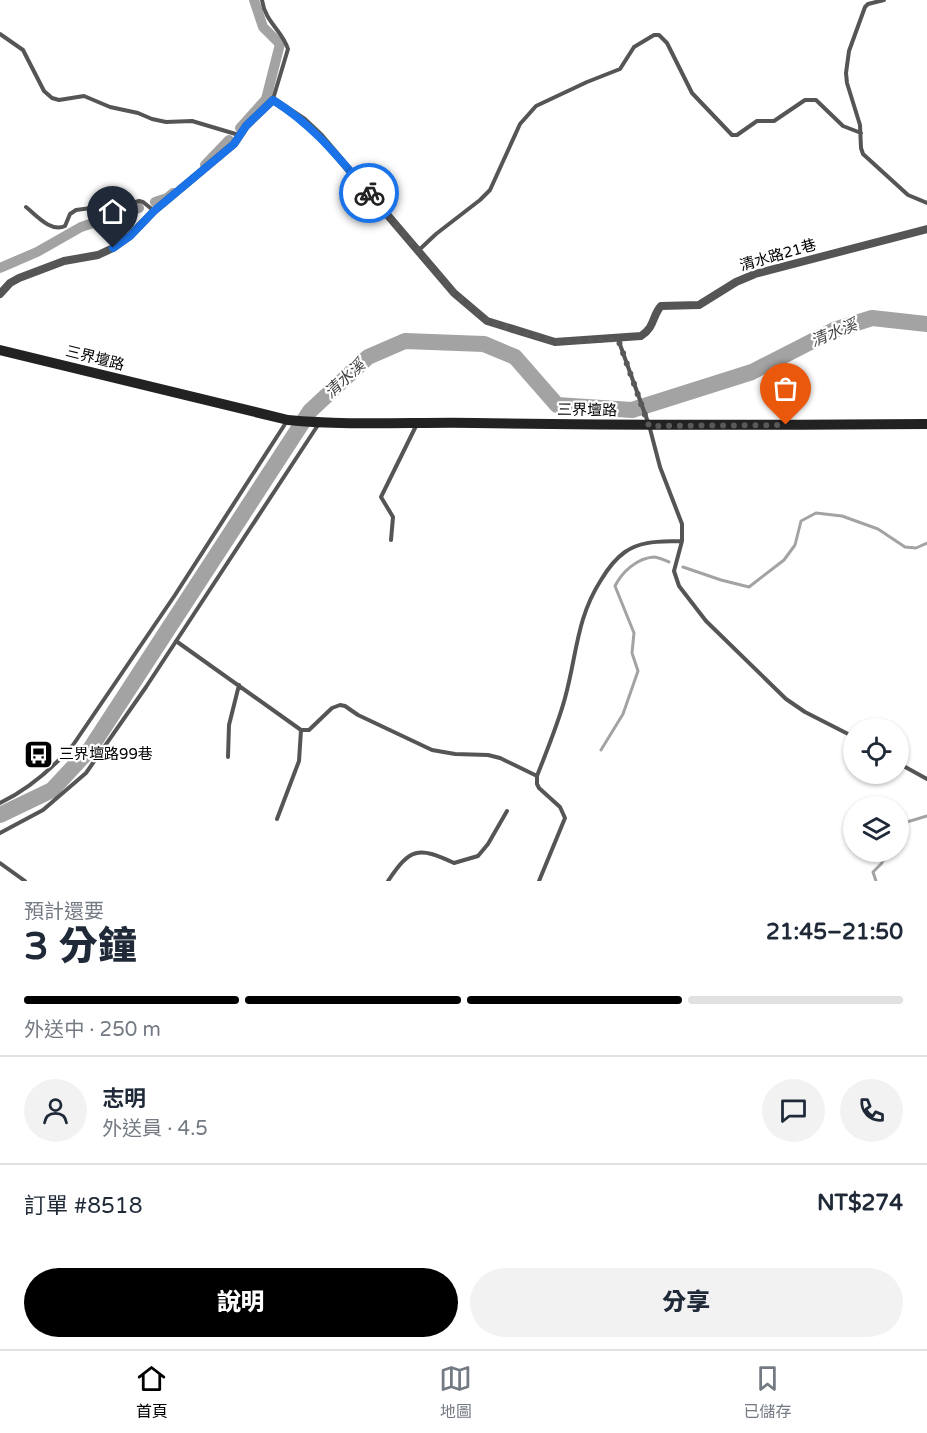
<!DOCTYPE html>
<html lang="zh-TW">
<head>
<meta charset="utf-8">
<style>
  :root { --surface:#fff; --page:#f2f2f3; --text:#1f2937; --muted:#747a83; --line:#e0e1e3; --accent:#000 }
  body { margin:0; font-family:"Varela Round","Noto Sans TC",sans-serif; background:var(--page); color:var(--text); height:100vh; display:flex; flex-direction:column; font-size:22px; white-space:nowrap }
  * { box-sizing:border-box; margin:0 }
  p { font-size:20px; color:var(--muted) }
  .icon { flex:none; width:33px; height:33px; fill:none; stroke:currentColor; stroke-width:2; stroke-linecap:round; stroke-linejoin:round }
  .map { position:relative; height:881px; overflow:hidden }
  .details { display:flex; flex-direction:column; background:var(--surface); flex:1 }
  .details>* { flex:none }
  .controls { position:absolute; left:843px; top:718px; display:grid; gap:12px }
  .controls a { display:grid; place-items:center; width:66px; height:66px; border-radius:50%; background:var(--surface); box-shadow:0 2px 4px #0004; font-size:30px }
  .pin { position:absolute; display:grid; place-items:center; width:51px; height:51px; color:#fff; margin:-62px -26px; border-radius:50% 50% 50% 0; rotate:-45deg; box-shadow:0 0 6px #0007 }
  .pin .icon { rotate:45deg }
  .courier { position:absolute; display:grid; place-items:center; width:60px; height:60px; margin:-30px; border:4px solid #1a73e8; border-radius:50%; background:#fff; color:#222; box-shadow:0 2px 8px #0007 }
  .summary em { font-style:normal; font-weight:800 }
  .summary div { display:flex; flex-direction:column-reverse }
  .summary { display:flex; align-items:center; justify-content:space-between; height:102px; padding:0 24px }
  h1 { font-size:39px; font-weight:800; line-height:45px }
  .bar { display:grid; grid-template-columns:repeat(4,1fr); gap:9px 6px; align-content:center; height:72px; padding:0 24px }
  .bar i { height:8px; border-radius:4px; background:var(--line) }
  .bar .current { background:var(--accent) }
  .bar p { grid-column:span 4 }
  .line { display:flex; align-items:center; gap:15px; padding:0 24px; border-top:2px solid var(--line) }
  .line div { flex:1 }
  .round { display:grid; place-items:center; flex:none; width:63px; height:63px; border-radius:32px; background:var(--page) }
  .cta { display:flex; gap:12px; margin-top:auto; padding:12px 24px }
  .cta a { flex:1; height:69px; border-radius:36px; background:var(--accent); color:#fff; font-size:24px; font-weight:800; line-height:69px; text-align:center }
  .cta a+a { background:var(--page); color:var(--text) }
  .tab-bar { display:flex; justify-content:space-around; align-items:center; height:84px; border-top:2px solid var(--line); background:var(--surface); font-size:16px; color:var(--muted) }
  .tab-bar a { display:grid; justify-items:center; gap:3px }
  .tab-bar .current { color:var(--accent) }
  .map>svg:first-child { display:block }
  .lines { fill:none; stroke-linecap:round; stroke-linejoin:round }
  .stream { stroke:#a3a3a3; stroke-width:3 }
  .canal { stroke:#a3a3a3; stroke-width:10 }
  .river { stroke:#a3a3a3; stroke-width:16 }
  .lane { stroke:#555; stroke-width:4 }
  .street { stroke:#555; stroke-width:8 }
  .secondary { stroke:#222; stroke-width:10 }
  .done { stroke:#595959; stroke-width:6; stroke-dasharray:0 10.8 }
  .route { stroke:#1a73e8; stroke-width:8 }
  .labels { text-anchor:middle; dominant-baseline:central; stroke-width:4.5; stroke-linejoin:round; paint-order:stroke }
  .street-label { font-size:15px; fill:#000; stroke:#fff }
  .poi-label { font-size:15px; fill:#000; stroke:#fff; text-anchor:start }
  .water-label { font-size:16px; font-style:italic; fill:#444; stroke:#fff }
</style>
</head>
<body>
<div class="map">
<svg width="927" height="881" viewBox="0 0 927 881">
  <rect width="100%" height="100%" fill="#fff"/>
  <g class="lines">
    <path class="stream" d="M683 567 721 580 749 587 784 560 795 545 801 521 816 513 842 516 878 529 905 547 916 548 927 543
      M601 750 623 714 638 671 632 653 634 633 615 586C622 572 637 558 654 557 658 557 664 560 669 562
      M898 836 907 822 927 816
      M876 881 873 872 881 864 889 852"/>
    <path class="canal" d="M240 128 266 99 280 44 263 27 254 0
      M205 165 229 140
      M155 202 167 198 173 193
      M0 268 37 252 81 227 139 208"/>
    <path class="river" d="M0 815 52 790 90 749 310 411 368 357 405 341 484 344 515 357 557 405 632 410 752 372 834 330 872 318 927 324"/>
    <path class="lane" d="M262 0C265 22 282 30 288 49L273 99
      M884 0 868 4 865 7 849 51 846 73 847 83 860 125 861 148 863 154 908 195 927 203
      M0 34 23 50 44 91 52 98 59 100 84 96 110 107 138 113 152 119 166 122 192 121 239 135
      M26 207C36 215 51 233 65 226L70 214 76 210 99 207 111 209 139 201 143 202 153 210
      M419 250 436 234 480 200 490 190 520 124 536 106 587 82 620 69 634 47 654 35H659L667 43 692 93 732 135H737L757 121H774L805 100H816L843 126 861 133
      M618 339 649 425 660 467 682 524V541L674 571 679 586 706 621 786 699 805 712 854 737
      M391 540 393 517 381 497 416 426
      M176 641 301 730H309L332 708 340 705 345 706 358 715 432 750 455 754 488 755 500 758 537 776
      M228 757 229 725 239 685
      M898 763 927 779
      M0 803C29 789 52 769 73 745L175 595 287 421
      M277 819 299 761 301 730
      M0 833 43 810 86 773 146 687 318 425
      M0 863 25 881
      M388 881C410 848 418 846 454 863L478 856 488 844 507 811
      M539 881 565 818 560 807 539 788 537 784V776C547 750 558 724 565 698 577 655 576 619 601 580 607 570 615 559 625 552 642 540 661 542 682 541"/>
    <path class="street" d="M0 294 10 283 19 278 64 261 98 255 113 248 130 236 154 211 234 144 246 126 273 100 303 120 321 137 454 293 487 321 555 342 641 336C655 327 652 316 661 306L699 305 736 282 755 274 927 229"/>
    <path class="secondary" d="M0 350 288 420C349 426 412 422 474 423 625 426 776 425 927 424"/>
  </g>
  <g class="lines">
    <path class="done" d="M369 193 454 293 487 321 555 342 618 339 649 426 786 425"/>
    <path class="route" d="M113 248 130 236 154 211 234 144 246 126 273 100C313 125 338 157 369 193"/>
  </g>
  <defs>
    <symbol id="bus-square" viewBox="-11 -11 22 22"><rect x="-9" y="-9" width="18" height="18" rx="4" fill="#000" stroke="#fff"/><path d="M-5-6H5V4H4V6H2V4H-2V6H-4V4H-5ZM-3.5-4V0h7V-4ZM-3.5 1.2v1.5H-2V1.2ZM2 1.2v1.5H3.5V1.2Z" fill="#fff"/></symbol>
  </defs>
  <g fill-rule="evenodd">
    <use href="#bus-square" x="22" y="738" width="33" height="33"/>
  </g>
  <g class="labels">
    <g class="street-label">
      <text transform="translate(778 255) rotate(-16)">清水路21巷</text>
      <text transform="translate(95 358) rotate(14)">三界壇路</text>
      <text transform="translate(587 410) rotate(1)">三界壇路</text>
    </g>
    <g class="poi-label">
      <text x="59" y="754">三界壇路99巷</text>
    </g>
    <g class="water-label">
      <text transform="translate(834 333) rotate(-22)">清水溪</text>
      <text transform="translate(345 379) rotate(-43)">清水溪</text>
    </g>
  </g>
</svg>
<div class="controls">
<a><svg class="icon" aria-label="locate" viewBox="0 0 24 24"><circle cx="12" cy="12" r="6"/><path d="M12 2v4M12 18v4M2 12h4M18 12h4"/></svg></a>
<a><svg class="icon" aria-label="layers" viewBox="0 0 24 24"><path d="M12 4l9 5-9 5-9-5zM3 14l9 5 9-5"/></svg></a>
</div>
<div class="pin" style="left:786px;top:425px;background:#ea580c"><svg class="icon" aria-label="bag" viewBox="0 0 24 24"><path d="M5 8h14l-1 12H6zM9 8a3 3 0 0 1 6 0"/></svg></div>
<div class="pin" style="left:113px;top:248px;background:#1f2937"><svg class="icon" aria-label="home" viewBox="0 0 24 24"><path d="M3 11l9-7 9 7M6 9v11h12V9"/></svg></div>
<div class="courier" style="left:369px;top:193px"><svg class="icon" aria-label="bike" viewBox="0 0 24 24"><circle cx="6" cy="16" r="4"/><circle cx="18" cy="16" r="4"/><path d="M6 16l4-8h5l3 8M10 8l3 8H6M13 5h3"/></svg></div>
</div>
<section class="details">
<div class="summary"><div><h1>3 分鐘</h1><p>預計還要</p></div><em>21:45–21:50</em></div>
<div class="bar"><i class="current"></i><i class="current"></i><i class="current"></i><i></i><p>外送中 · 250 m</p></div>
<div class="line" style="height:108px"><a class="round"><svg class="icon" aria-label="person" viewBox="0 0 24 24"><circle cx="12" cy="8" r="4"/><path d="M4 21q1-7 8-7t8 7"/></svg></a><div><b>志明</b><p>外送員 · 4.5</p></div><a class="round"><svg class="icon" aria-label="chat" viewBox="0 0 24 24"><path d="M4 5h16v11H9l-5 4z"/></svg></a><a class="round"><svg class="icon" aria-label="phone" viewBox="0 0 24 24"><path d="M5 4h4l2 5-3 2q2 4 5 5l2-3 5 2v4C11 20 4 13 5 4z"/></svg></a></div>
<div class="line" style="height:78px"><div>訂單 #8518</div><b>NT$274</b></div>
<div class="cta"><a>說明</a><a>分享</a></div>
</section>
<nav class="tab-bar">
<a class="current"><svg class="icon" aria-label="home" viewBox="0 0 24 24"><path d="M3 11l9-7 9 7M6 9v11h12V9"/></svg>首頁</a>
<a><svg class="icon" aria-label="map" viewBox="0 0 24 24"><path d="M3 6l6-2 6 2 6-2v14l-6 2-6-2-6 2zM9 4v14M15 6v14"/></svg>地圖</a>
<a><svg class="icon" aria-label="saved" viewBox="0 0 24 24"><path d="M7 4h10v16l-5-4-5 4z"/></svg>已儲存</a>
</nav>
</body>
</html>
